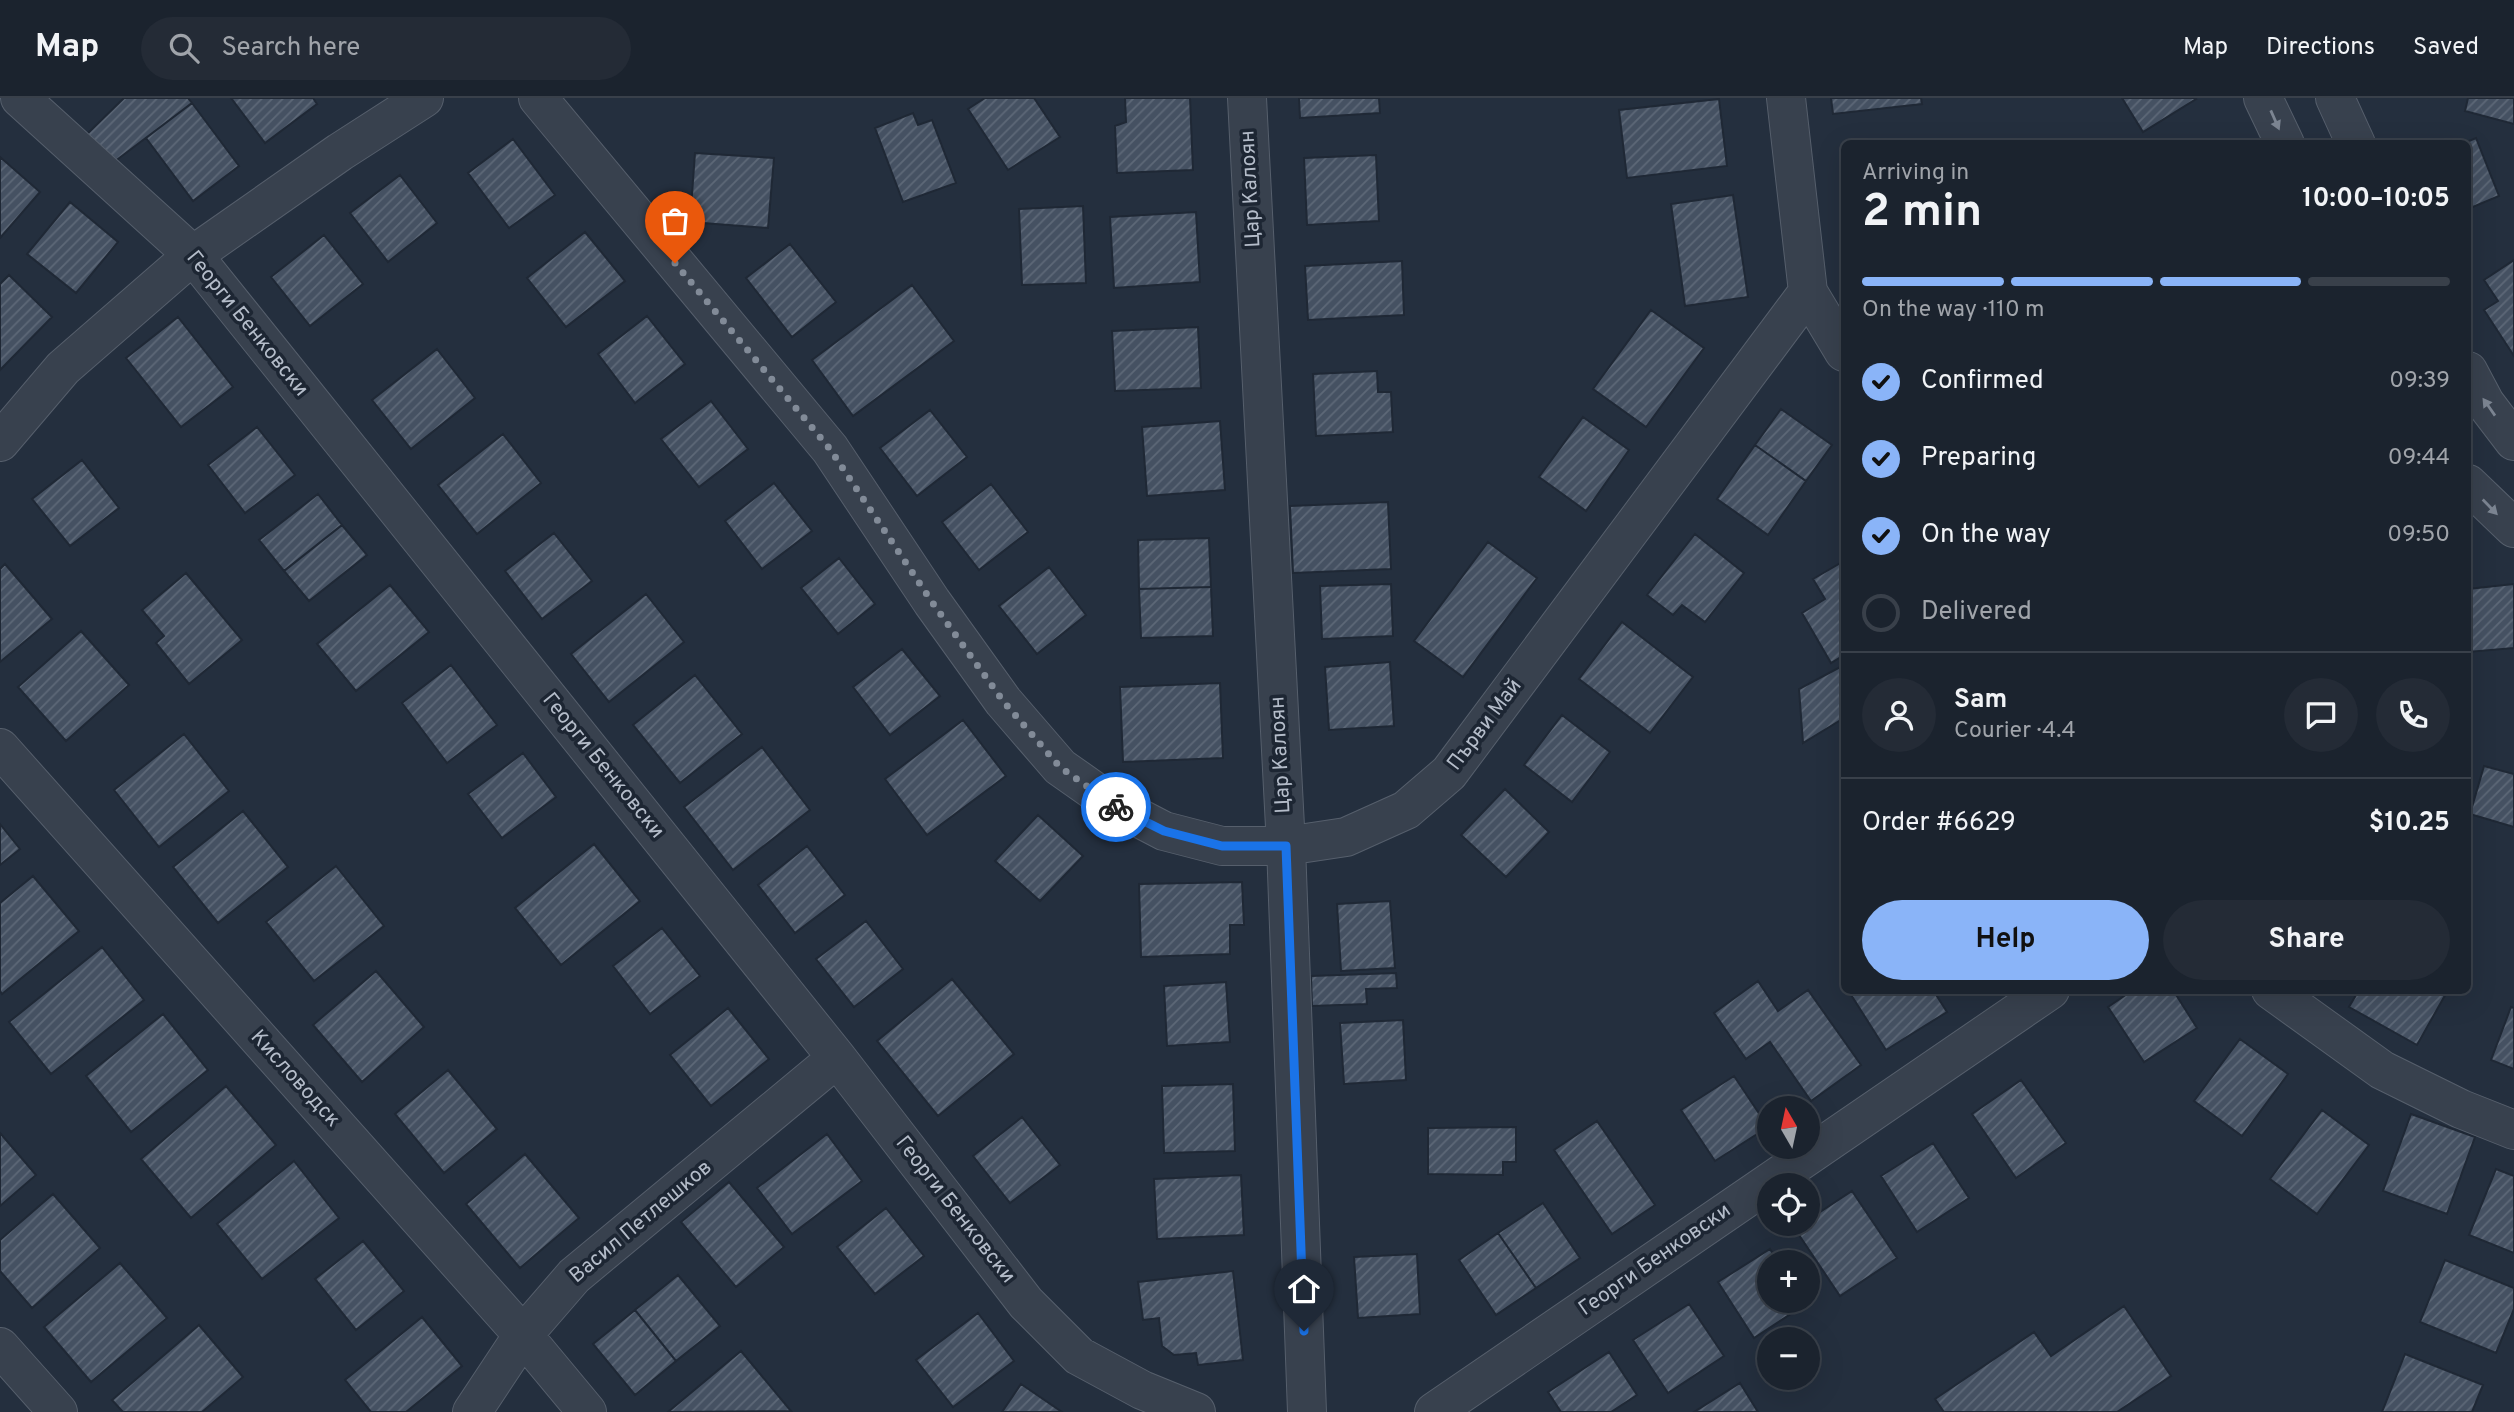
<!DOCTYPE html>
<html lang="en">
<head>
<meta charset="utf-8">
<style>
  :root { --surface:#1b232e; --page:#242b36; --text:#f1f3f6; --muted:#a0a4aa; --line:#39404a; --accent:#8ab4f8 }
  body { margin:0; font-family:Overpass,sans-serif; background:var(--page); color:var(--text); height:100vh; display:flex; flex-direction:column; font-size:26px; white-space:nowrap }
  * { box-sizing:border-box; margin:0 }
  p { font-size:23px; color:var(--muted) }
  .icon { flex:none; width:38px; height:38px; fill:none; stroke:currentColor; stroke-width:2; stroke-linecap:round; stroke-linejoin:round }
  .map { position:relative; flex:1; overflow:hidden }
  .details { position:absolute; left:1841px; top:42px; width:630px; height:854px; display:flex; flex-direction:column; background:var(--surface); border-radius:10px; box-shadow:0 7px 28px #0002,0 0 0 2px var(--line) }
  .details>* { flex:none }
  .needle { width:46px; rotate:351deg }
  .fabs { position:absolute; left:1757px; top:998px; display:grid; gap:14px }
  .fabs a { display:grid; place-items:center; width:63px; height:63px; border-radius:50%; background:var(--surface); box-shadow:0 7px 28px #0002,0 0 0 2px var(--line); font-size:35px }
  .pin { position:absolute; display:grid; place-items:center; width:60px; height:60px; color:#fff; margin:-72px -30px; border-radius:50% 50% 50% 0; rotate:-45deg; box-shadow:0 0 7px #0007 }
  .pin .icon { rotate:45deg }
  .courier { position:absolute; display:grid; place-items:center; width:70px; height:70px; margin:-35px; border:5px solid #1a73e8; border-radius:50%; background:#fff; color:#222; box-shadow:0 2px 9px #0007 }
  .headline em { font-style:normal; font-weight:700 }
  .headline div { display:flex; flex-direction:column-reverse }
  .headline { display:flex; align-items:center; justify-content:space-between; height:119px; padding:0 21px }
  h1 { font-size:46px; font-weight:700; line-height:52px }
  .bar { display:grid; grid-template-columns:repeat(4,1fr); gap:10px 7px; align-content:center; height:84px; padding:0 21px }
  .bar i { height:9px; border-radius:5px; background:var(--line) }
  .bar .active { background:var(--accent) }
  .bar p { grid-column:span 4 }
  .line { display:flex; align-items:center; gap:18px; padding:0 21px; border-top:2px solid var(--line) }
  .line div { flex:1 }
  .round { display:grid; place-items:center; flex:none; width:74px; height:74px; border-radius:37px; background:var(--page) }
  ol { padding:0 21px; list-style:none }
  li { display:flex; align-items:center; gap:21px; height:77px }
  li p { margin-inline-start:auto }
  li .icon { padding:7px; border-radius:50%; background:var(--accent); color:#111; stroke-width:4 }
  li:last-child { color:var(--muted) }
  li i { width:38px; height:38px; border:4px solid var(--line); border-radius:50% }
  .button { display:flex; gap:14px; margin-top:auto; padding:14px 21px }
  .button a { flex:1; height:80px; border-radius:42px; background:var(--accent); color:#111; font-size:28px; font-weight:700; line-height:80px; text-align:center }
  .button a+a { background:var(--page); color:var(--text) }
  header { display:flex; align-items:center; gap:42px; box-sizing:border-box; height:98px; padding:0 35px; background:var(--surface); border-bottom:2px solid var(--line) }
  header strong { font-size:33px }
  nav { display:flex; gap:38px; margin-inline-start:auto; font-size:24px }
  .search { width:490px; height:63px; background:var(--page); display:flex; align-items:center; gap:18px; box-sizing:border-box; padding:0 24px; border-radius:38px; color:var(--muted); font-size:26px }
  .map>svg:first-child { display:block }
  .building { fill:url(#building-hatch); stroke:#1f2835; stroke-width:2 }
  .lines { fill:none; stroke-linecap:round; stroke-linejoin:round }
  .minor-casing { stroke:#565f6c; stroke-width:40 }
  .minor { stroke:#38414e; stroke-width:38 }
  .oneway { fill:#7c8592 }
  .done { stroke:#828b98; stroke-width:7; stroke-dasharray:0 12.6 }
  .route { stroke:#1a73e8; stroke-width:9 }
  .labels { text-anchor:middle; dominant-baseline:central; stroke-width:7; stroke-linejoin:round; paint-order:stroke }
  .street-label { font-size:21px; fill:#b4bcc9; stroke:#1d2633 }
</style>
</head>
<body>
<header>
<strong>Map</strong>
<div class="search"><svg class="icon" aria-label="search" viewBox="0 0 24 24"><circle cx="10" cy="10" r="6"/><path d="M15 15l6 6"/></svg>Search here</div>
<nav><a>Map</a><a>Directions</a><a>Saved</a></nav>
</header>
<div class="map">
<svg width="2514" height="1314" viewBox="0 0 2514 1314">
  <defs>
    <pattern id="building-hatch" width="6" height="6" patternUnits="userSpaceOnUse" patternTransform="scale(1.75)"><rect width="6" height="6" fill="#455162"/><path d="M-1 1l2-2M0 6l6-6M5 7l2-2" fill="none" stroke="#5d6877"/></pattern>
  </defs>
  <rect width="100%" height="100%" fill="#242f3e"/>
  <path class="building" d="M124 0H188L192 5 110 67 84 39Z
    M231 0H313L317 6 265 45Z
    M985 0H1034L1060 39 1008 72 968 11Z
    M1125 0H1190L1193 72 1117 75 1115 28 1126 24Z
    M1299 0H1379L1380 15 1300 20Z
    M1831 0H1921L1922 6 1833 16Z
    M2122 0H2195L2196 1 2143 34Z
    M2468 0H2514V26L2465 13Z
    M1719 1 1727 68 1627 80 1619 12Z
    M192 5 239 68 193 103 146 40Z
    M913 15 918 27 932 22 956 85 903 104 875 30Z
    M2476 40 2499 98 2468 111V46H2462Z
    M513 41 555 97 509 130 468 75Z
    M695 55 774 60 768 130 690 124Z
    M1376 57 1379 123 1307 127 1304 60Z
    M0 59 40 94 0 140Z
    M400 77 437 125 388 164 350 115Z
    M1733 97 1748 199 1685 208 1671 106Z
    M70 104 118 144 76 195 27 156Z
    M1083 108 1086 185 1022 187 1019 111Z
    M1196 114 1200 184 1114 190 1110 119Z
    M585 134 625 183 566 229 527 180Z
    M324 137 363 186 310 228 271 179Z
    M790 146 836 204 792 239 746 180Z
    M2514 162V258L2484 212 2498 203 2484 182Z
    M1402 163 1404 217 1308 222 1305 168Z
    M9 177 52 219 0 272V186Z
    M912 187 954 243 853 318 812 262Z
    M1651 212 1704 250 1646 329 1593 291Z
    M647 218 685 266 635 305 598 256Z
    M178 219 233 289 181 329 126 260Z
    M1198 229 1201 290 1115 293 1112 233Z
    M437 251 475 300 411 351 372 302Z
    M1377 273 1378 294H1391L1393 334 1316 338 1313 276Z
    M711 303 748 351 699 389 661 341Z
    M1781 311 1832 347 1806 383 1755 347Z
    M930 312 967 359 917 398 880 350Z
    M1583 319 1629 352 1586 413 1539 379Z
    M1220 323 1225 392 1147 398 1142 329Z
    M257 329 295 377 245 415 208 367Z
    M503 336 541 385 477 436 438 387Z
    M1755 347 1806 383 1768 437 1717 401Z
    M82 362 119 410 70 448 32 401Z
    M774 385 812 433 762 471 725 423Z
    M991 386 1028 434 979 472 942 424Z
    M318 396 342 427 284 473 259 442Z
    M1388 404 1391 471 1293 475 1290 408Z
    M342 427 367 457 309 503 284 473Z
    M554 435 592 483 542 521 505 473Z
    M1695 436 1744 475 1705 524 1682 507 1673 517 1647 497Z
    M1209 440 1211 489 1139 491 1138 442Z
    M1488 444 1537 480 1463 579 1414 543Z
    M839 460 875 506 838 536 801 490Z
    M1844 463V557L1831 565 1802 515 1825 501 1813 481Z
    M5 466 52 521 0 564V471Z
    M1049 469 1086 517 1037 556 999 508Z
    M186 475 242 542 189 586 156 545 164 538 142 512Z
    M1391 486 1393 538 1322 541 1320 488Z
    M2514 486V550L2468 554V491Z
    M390 487 429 534 356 593 317 546Z
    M1211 489 1213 538 1141 540 1139 491Z
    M646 496 684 544 609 604 571 556Z
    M1622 524 1693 579 1650 635 1579 581Z
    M81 533 129 587 66 643 18 589Z
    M902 551 940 598 890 637 853 589Z
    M1390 564 1394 628 1329 632 1325 569Z
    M451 567 497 627 447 665 402 605Z
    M1844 567V620L1803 645 1799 591Z
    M695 577 742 636 680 685 633 627Z
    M1220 585 1223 660 1123 664 1120 589Z
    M1562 617 1610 654 1572 704 1524 667Z
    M963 622 1006 678 927 737 885 681Z
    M184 636 229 693 159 749 114 692Z
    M762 649 810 712 733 772 684 709Z
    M523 655 556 699 502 740 468 696Z
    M2484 668 2514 676V729L2470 716Z
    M1505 691 1549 734 1506 779 1461 737Z
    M243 713 288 769 218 825 173 769Z
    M1038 717 1083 758 1040 803 995 763Z
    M0 726 20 751 0 767Z
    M594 746 640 803 561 867 515 810Z
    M807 748 845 797 795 835 758 787Z
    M336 768 384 828 314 883 266 824Z
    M33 778 79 833 2 896 0 893V805Z
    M1242 784 1244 827H1230V856L1141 859 1139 786Z
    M1390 803 1395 870 1341 873 1337 806Z
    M866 823 903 871 854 909 816 861Z
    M662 830 700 878 650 916 613 868Z
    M102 849 144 902 51 976 9 924Z
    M376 873 424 929 362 984 313 927Z
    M1396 875 1397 890 1366 891 1367 906 1312 908 1311 878Z
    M952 881 1014 956 938 1018 877 943Z
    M1758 883 1778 913 1808 892 1861 967 1811 1003 1770 944 1746 961 1714 915Z
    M1226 884 1230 944 1167 948 1164 888Z
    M1848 892H1933L1947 914 1886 952Z
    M2133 892H2173L2197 930 2144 964 2108 909Z
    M2359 892H2448L2417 947 2349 909Z
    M2511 909 2514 910V971L2491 962Z
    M728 910 769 961 711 1008 670 957Z
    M163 916 208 972 131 1034 86 978Z
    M1403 922 1406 982 1344 986 1340 925Z
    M2240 941 2288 976 2242 1038 2194 1003Z
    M448 972 497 1031 444 1075 395 1016Z
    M1734 978 1768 1029 1715 1063 1681 1012Z
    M2021 982 2066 1045 2016 1080 1972 1016Z
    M1233 986 1235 1053 1164 1055 1162 988Z
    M226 988 276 1047 191 1120 141 1061Z
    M2322 1012 2369 1047 2317 1116 2270 1081Z
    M2411 1016 2475 1039 2447 1116 2383 1093Z
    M1022 1019 1060 1067 1010 1105 973 1058Z
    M1597 1023 1655 1107 1612 1136 1554 1052Z
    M1516 1029V1064H1503V1077L1428 1076V1030Z
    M0 1035 36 1077 0 1108Z
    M827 1036 862 1083 792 1136 757 1090Z
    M1933 1045 1969 1100 1917 1134 1881 1078Z
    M525 1056 579 1120 520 1170 466 1106Z
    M294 1063 339 1120 262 1181 217 1126Z
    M2496 1071 2514 1078V1155L2469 1137Z
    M1241 1077 1244 1137 1157 1141 1154 1081Z
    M729 1084 784 1149 736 1189 681 1124Z
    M1852 1093 1897 1160 1840 1198 1795 1131 1803 1125H1808V1122Z
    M53 1096 100 1150 32 1210 0 1173V1142Z
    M1543 1105 1580 1160 1536 1190 1498 1135Z
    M886 1110 924 1158 875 1196 837 1149Z
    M1498 1135 1536 1190 1496 1217 1459 1162Z
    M363 1143 404 1193 356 1232 315 1181Z
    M1770 1151 1778 1164H1769V1202H1803L1806 1206 1754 1240 1718 1184Z
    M1417 1156 1420 1216 1358 1220 1354 1159Z
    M2445 1162 2514 1190V1211L2496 1255 2420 1224Z
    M120 1165 167 1220 91 1284 44 1229Z
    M1233 1173 1243 1262 1198 1267 1196 1255 1174 1257 1162 1248 1159 1220 1143 1222 1138 1184Z
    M678 1177 720 1228 676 1263 635 1212Z
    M1689 1206 1724 1258 1668 1295 1633 1242Z
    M2124 1208 2171 1278 2117 1314H1944L1935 1301 2034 1234 2051 1258Z
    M635 1212 676 1263 635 1297 593 1246Z
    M978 1215 1014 1263 953 1309 916 1262Z
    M422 1219 462 1268 406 1314H371L345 1282Z
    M199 1227 243 1279 202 1314H123L112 1302Z
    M741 1253 791 1313 668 1314Z
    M1609 1254 1637 1297 1611 1314H1561L1548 1294Z
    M2405 1256 2483 1287 2472 1314H2382Z
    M1740 1285 1758 1314H1694Z
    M1021 1286 1062 1314H1002Z"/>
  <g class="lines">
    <defs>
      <path id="minor" d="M20 0 193 157 837 960 1026 1205 1079 1258 1142 1292 1196 1314
        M538 0 830 351 932 504 1003 603 1060 669 1114 707 1164 733 1222 748H1286L1346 739 1406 712 1449 675 1808 194
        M1247 0 1286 748 1307 1314
        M1786 0 1808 194 1844 254
        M2263 0 2285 46
        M2335 0 2356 46
        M2468 273 2485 305 2514 343
        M0 344 63 270 193 157 340 54 424 0
        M2468 386 2514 430
        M0 650 523 1237 587 1314
        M2271 892 2382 972 2461 1011 2514 1032
        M0 1249 58 1314
        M472 1314 523 1237 574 1178 837 960
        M1434 1314 2050 892"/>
    </defs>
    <use href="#minor" class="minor-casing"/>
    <use href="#minor" class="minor"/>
  </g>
  <defs><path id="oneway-solid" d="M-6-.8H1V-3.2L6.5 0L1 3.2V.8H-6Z" transform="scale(1.75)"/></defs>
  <g class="oneway">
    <use href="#oneway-solid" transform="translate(2275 22) rotate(66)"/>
    <use href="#oneway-solid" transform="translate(2489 309) rotate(-125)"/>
    <use href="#oneway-solid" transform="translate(2490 409) rotate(46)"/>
  </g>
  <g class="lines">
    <path class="done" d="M675 165 830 351 932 504 1003 603 1060 669 1116 709"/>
    <path class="route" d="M1116 709 1164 733 1222 748H1286L1304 1233"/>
  </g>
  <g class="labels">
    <g class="street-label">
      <text transform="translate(1251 91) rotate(-93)">Цар Калоян</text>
      <text transform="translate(247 226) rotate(51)">Георги Бенковски</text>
      <text transform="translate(1485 627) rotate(-53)">Първи Май</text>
      <text transform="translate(1281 657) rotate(-93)">Цар Калоян</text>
      <text transform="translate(603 668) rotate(51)">Георги Бенковски</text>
      <text transform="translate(295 981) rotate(48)">Кисловодск</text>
      <text transform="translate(955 1112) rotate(52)">Георги Бенковски</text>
      <text transform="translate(641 1124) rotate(-40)">Васил Петлешков</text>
      <text transform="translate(1655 1162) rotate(-35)">Георги Бенковски</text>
    </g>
  </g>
</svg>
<div class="fabs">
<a><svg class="needle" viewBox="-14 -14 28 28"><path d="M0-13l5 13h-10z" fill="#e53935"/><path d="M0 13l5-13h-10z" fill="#a0a4aa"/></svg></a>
<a><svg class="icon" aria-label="locate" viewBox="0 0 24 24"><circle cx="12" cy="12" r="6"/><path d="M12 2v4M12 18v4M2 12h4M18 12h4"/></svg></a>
<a>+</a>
<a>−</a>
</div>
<div class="pin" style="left:675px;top:165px;background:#ea580c"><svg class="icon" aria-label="bag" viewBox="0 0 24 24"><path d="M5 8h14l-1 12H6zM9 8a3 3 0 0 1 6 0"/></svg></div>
<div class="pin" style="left:1304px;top:1233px;background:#1f2937"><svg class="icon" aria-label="home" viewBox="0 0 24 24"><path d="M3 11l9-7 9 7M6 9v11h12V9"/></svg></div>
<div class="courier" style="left:1116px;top:709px"><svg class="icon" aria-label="bike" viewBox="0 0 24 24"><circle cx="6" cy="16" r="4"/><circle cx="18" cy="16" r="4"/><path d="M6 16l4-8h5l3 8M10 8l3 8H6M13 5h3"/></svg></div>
<section class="details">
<div class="headline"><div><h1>2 min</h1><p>Arriving in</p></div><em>10:00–10:05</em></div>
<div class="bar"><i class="active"></i><i class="active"></i><i class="active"></i><i></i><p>On the way · 110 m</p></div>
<ol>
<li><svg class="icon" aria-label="check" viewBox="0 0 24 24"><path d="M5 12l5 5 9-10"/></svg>Confirmed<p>09:39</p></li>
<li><svg class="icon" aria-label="check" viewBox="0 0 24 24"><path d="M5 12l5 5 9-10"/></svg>Preparing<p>09:44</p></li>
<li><svg class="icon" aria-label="check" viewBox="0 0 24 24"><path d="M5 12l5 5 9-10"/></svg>On the way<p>09:50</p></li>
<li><i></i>Delivered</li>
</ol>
<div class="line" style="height:126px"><a class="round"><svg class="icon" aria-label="person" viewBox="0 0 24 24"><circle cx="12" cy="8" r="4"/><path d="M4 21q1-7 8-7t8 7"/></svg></a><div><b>Sam</b><p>Courier · 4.4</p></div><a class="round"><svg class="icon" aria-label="chat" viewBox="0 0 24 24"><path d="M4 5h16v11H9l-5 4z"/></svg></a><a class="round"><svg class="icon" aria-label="phone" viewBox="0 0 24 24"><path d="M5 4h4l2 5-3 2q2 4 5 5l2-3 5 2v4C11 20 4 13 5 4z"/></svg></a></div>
<div class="line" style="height:91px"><div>Order #6629</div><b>$10.25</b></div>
<div class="button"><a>Help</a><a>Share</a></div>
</section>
</div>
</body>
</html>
